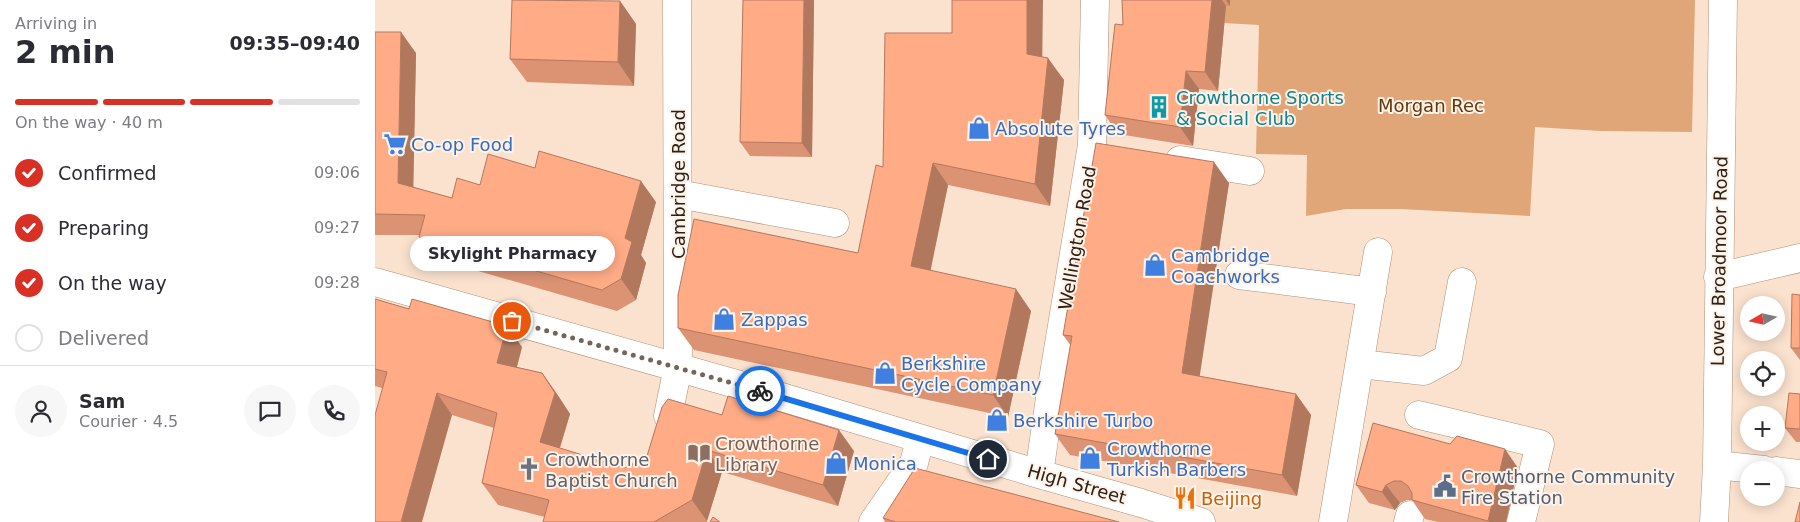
<!DOCTYPE html>
<html lang="en">
<head>
<meta charset="utf-8">
<style>
  :root { --surface:#fff; --page:#f7f7f7; --text:#2b2b33; --muted:#7c7c81; --line:#e1e1e2; --accent:#d93025 }
  body { margin:0; font-family:"DejaVu Sans",sans-serif; background:var(--page); color:var(--text); height:100vh; display:flex; flex-direction:column; font-size:19px; white-space:nowrap }
  * { box-sizing:border-box; margin:0 }
  p { font-size:16px; color:var(--muted) }
  .icon { flex:none; width:28px; height:28px; fill:none; stroke:currentColor; stroke-width:2; stroke-linecap:round; stroke-linejoin:round }
  .map { position:relative; flex:1; overflow:hidden }
  .panel { display:flex; flex-direction:column; background:var(--surface); width:375px }
  .panel>* { flex:none }
  .needle { width:32px; rotate:261deg }
  .fabs { position:absolute; left:1365px; top:296px; display:grid; gap:10px }
  .fabs a { display:grid; place-items:center; width:45px; height:45px; border-radius:50%; background:var(--surface); box-shadow:0 2px 12px #0003; font-size:25px }
  .pin { position:absolute; display:grid; place-items:center; width:42px; height:42px; color:#fff; margin:-21px; border:2px solid #fff; border-radius:50%; box-shadow:0 1px 5px #0007 }
  .courier { position:absolute; display:grid; place-items:center; width:50px; height:50px; margin:-25px; border:4px solid #1a73e8; border-radius:50%; background:#fff; color:#222; box-shadow:0 1px 6px #0007 }
  .bubble { position:absolute; height:35px; border-radius:18px; background:var(--surface); box-shadow:0 2px 12px #0003; font-size:16px; font-weight:800; line-height:35px; text-align:center }
  .overview em { font-style:normal; font-weight:800 }
  .overview div { display:flex; flex-direction:column-reverse }
  .overview { display:flex; align-items:center; justify-content:space-between; height:85px; padding:0 15px }
  h1 { font-size:32px; font-weight:800; line-height:38px }
  .bar { display:grid; grid-template-columns:repeat(4,1fr); gap:8px 5px; align-content:center; height:60px; padding:0 15px }
  .bar i { height:6px; border-radius:4px; background:var(--line) }
  .bar .on { background:var(--accent) }
  .bar p { grid-column:span 4 }
  .line { display:flex; align-items:center; gap:12px; padding:0 15px; border-top:1px solid var(--line) }
  .line div { flex:1 }
  .round { display:grid; place-items:center; flex:none; width:52px; height:52px; border-radius:26px; background:var(--page) }
  ol { padding:0 15px; list-style:none }
  li { display:flex; align-items:center; gap:15px; height:55px }
  li p { margin-inline-start:auto }
  li .icon { padding:5px; border-radius:50%; background:var(--accent); color:#fff; stroke-width:4 }
  li:last-child { color:var(--muted) }
  li i { width:28px; height:28px; border:2px solid var(--line); border-radius:50% }
  main { display:flex; flex:1; min-height:0 }
  .map>svg:first-child { display:block }
  .green { fill:#e0a678 }
  .lines { fill:none; stroke-linecap:round; stroke-linejoin:round }
  .minor-casing { stroke:#ad9079; stroke-width:29 }
  .minor { stroke:#fff; stroke-width:28 }
  .wall { fill:#db9373 }
  .shaded-wall { fill:#b2785e }
  .building { fill:#ffab86; stroke:#b2785e }
  .done { stroke:#756558; stroke-width:5; stroke-dasharray:0 9 }
  .route { stroke:#1a73e8; stroke-width:6 }
  .labels { text-anchor:middle; dominant-baseline:central; stroke-width:4; stroke-linejoin:round; paint-order:stroke }
  .culture-label { font-size:18px; fill:#0d838f; stroke:#fff2e8; text-anchor:start }
  .park-label { font-size:18px; fill:#633609; stroke:#fff2e8 }
  .shop-label { font-size:18px; fill:#366cbe; stroke:#fff2e8; text-anchor:start }
  .street-label { font-size:18px; fill:#2d2118; stroke:#fff2e8 }
  .education-label { font-size:18px; fill:#785e54; stroke:#fff2e8; text-anchor:start }
  .worship-label { font-size:18px; fill:#5b616d; stroke:#fff2e8; text-anchor:start }
  .service-label { font-size:18px; fill:#4e5e75; stroke:#fff2e8; text-anchor:start }
  .food-label { font-size:18px; fill:#c56008; stroke:#fff2e8; text-anchor:start }
</style>
</head>
<body>
<main>
<section class="panel">
<div class="overview"><div><h1>2 min</h1><p>Arriving in</p></div><em>09:35–09:40</em></div>
<div class="bar"><i class="on"></i><i class="on"></i><i class="on"></i><i></i><p>On the way · 40 m</p></div>
<ol>
<li><svg class="icon" aria-label="check" viewBox="0 0 24 24"><path d="M5 12l5 5 9-10"/></svg>Confirmed<p>09:06</p></li>
<li><svg class="icon" aria-label="check" viewBox="0 0 24 24"><path d="M5 12l5 5 9-10"/></svg>Preparing<p>09:27</p></li>
<li><svg class="icon" aria-label="check" viewBox="0 0 24 24"><path d="M5 12l5 5 9-10"/></svg>On the way<p>09:28</p></li>
<li><i></i>Delivered</li>
</ol>
<div class="line" style="height:90px"><a class="round"><svg class="icon" aria-label="person" viewBox="0 0 24 24"><circle cx="12" cy="8" r="4"/><path d="M4 21q1-7 8-7t8 7"/></svg></a><div><b>Sam</b><p>Courier · 4.5</p></div><a class="round"><svg class="icon" aria-label="chat" viewBox="0 0 24 24"><path d="M4 5h16v11H9l-5 4z"/></svg></a><a class="round"><svg class="icon" aria-label="phone" viewBox="0 0 24 24"><path d="M5 4h4l2 5-3 2q2 4 5 5l2-3 5 2v4C11 20 4 13 5 4z"/></svg></a></div>
</section>
<div class="map">
<svg width="1425" height="522" viewBox="0 0 1425 522">
  <rect width="100%" height="100%" fill="#fbe2cf"/>
  <path class="green" d="M850 0H1320L1317 132 1226 131 1160 127 1155 216 1026 209H971L931 216 932 155 881 154 884 25 849 23Z"/>
  <g class="lines">
    <defs>
      <path id="minor" d="M805 160 875 171
        M303 194 460 223
        M864 275 997 292
        M1343 277 1425 258
        M0 282 393 393 664 474 766 503 826 522
        M985 364 1049 371 1073 358 1087 282
        M1044 415 1165 444 1146 522
        M293 416 303 367 302 0
        M1342 465 1389 470
        M1401 471 1425 474
        M664 474 675 398 717 145 720 0
        M498 522 539 463 545 439
        M958 522 1003 252
        M1033 522 1035 515
        M1339 522 1342 465 1348 0"/>
    </defs>
    <use href="#minor" class="minor-casing"/>
    <use href="#minor" class="minor"/>
  </g>
  <path class="wall" d="M368 0H439L437 157 375 156 365 142Z
    M747 0H855V6H851L843 91 824 89 818 146 743 134 730 115 748 25Z
    M245 1 261 24 259 86 152 82 135 59Z
    M0 32 41 53 38 187 77 198 105 185 281 202 266 255 271 263 261 300 242 311 58 258 44 237V235H0Z
    M577 33 667 57 689 80 675 206 573 185 555 270 656 311 633 417 319 350 303 328 483 253 508 167Z
    M854 183 824 376 921 394 936 415 922 496 695 455 680 434 696 346 688 335Z
    M1425 295V360L1416 348Z
    M0 299 34 309 132 326 147 347 142 367 167 373 182 394 195 414 185 448 250 468 347 415 479 451 463 506 347 472 332 521V522H168L170 517 123 505 107 483 119 428 77 415 7 388 0 386Z
    M1425 394V442H1421L1410 428Z
    M1143 468 1131 522H1063L1050 519 1037 500H1032L1025 503 1020 510 994 503 981 485Z
    M508 518 744 522H510Z"/>
  <path class="shaded-wall" d="M429 0H439L437 157 427 143Z
    M652 0H668L667 76 652 54Z
    M837 0H847L851 6 843 91 830 72Z
    M851 0H855V6Z
    M245 1 261 24 259 86 243 62Z
    M26 32 41 53 38 204 23 183Z
    M673 58 689 80 675 206 660 184Z
    M811 71 824 89 818 146 805 127Z
    M839 162 854 183 822 394 807 373Z
    M558 163 573 185 552 288 536 266Z
    M266 181 281 202 266 255 271 263 261 300 246 279 250 238Z
    M641 289 656 311 633 417 618 395Z
    M132 326 147 347 137 385 122 363Z
    M167 373 182 394 195 414 180 463 165 442Z
    M62 393 77 415 47 522H26Z
    M921 394 936 415 922 496 907 475Z
    M464 430 479 451 463 506 448 485Z
    M1130 449 1143 468 1131 522H1115L1113 521Z
    M332 450 347 472 332 521 317 500Z
    M1011 485 1025 503 1020 510 1007 492Z"/>
  <path class="building" d="M137 0 245 1 243 62 135 59Z
    M368 0H429L427 143 365 142Z
    M577 0H652V54L673 58 660 184 558 163 536 266 641 289 618 395 303 328V295L319 219 483 253 501 165 508 167 510 33H577Z
    M747 0H837L830 72 811 71 805 127 730 115 740 24 748 25Z
    M0 32H26L23 183 77 198 82 178 105 185 113 154 160 168 164 151 266 181 250 238 257 242 246 279 227 290 44 237 50 215 0 214Z
    M721 143 839 162 807 373 921 394 907 475 680 434 697 336 688 335Z
    M1417 294 1425 295V348H1416Z
    M0 299 34 309 37 299 132 326 122 363 167 373 180 393 165 442 250 468 272 456 287 407 293 399 347 415 353 396 464 430 448 485 332 450 317 500 279 522H168L174 500 107 483 122 413 62 393 26 522H0V415L12 372 0 369Z
    M1414 393 1425 394V429L1410 428Z
    M998 423 1075 444 1082 436 1130 449 1113 521 1037 500V493L1033 486 1026 481H1019L1011 485 1007 492 981 485Z
    M540 468 744 522H521L508 518Z
    M1425 502V522H1420Z
    M338 517 345 522H335Z"/>
  <g class="lines">
    <path class="done" d="M137 321 385 391"/>
    <path class="route" d="M385 391 613 459"/>
  </g>
  <defs>
    <symbol id="building-bare" viewBox="-9 -9 18 18"><path d="M-4-6H4V6H1V3H-1V6H-4ZM-2.5-4.3h1.7v1.8h-1.7ZM.8-4.3h1.7v1.8H.8ZM-2.5-1h1.7V.8h-1.7ZM.8-1h1.7V.8H.8Z" fill="#0f9aa8" stroke="#fff2e8" stroke-width="2.5" paint-order="stroke"/></symbol>
    <symbol id="shop-bare" viewBox="-9 -9 18 18"><path d="M-5-2.5h2.3a2.7 3.5 0 0 1 5.4 0H5L5.5 6h-11ZM-1.5-2.5h3a1.5 2.3 0 0 0-3 0Z" fill="#3f7fe0" stroke="#fff2e8" stroke-width="2.5" paint-order="stroke"/></symbol>
    <symbol id="supermarket-bare" viewBox="-9 -9 18 18"><path d="M-6-5.5h2.5l.6 2H6L4.5 2H-2.5L-4.4-4H-6ZM-1.5 3.2a1.3 1.3 0 1 0 .1 0ZM3 3.2a1.3 1.3 0 1 0 .1 0Z" fill="#3f7fe0" stroke="#fff2e8" stroke-width="2.5" paint-order="stroke"/></symbol>
    <symbol id="library-bare" viewBox="-9 -9 18 18"><path d="M-6-4Q-3-5.5-.7-3.5V5Q-3 3-6 4ZM6-4Q3-5.5 .7-3.5V5Q3 3 6 4Z" fill="#8d6e63" stroke="#fff2e8" stroke-width="2.5" paint-order="stroke"/></symbol>
    <symbol id="church-bare" viewBox="-9 -9 18 18"><path d="M-1.2-6h2.4v3.5h3.3v2.4h-3.3V6h-2.4V-.1h-3.3v-2.4h3.3Z" fill="#6b7280" stroke="#fff2e8" stroke-width="2.5" paint-order="stroke"/></symbol>
    <symbol id="civic-bare" viewBox="-9 -9 18 18"><path d="M-.6-6.5H3V-4.5H.6V-3L4-1V1h2V6H-6V1h2V-1L-.6-3ZM-1.2 2.5V6h2.4V2.5Z" fill="#5c6f8a" stroke="#fff2e8" stroke-width="2.5" paint-order="stroke"/></symbol>
    <symbol id="restaurant-bare" viewBox="-9 -9 18 18"><path d="M-5-6h1v4h1v-4h1v4h1v-4h1v5L-1.5 .5V6h-2V.5L-5-1ZM5-6V6H3V1.5H1.5Q1.5-4 5-6Z" fill="#e8710a" stroke="#fff2e8" stroke-width="2.5" paint-order="stroke"/></symbol>
  </defs>
  <g fill-rule="evenodd">
    <use href="#building-bare" x="768" y="91" width="32" height="32"/>
    <use href="#shop-bare" x="588" y="112" width="32" height="32"/>
    <use href="#supermarket-bare" x="4" y="128" width="32" height="32"/>
    <use href="#shop-bare" x="764" y="249" width="32" height="32"/>
    <use href="#shop-bare" x="333" y="303" width="32" height="32"/>
    <use href="#shop-bare" x="494" y="357" width="32" height="32"/>
    <use href="#shop-bare" x="606" y="404" width="32" height="32"/>
    <use href="#library-bare" x="308" y="437" width="32" height="32"/>
    <use href="#shop-bare" x="699" y="442" width="32" height="32"/>
    <use href="#shop-bare" x="445" y="447" width="32" height="32"/>
    <use href="#church-bare" x="138" y="453" width="32" height="32"/>
    <use href="#civic-bare" x="1054" y="470" width="32" height="32"/>
    <use href="#restaurant-bare" x="794" y="482" width="32" height="32"/>
  </g>
  <g class="labels">
    <g class="culture-label">
      <text x="801" y="97">Crowthorne Sports<tspan x="801" dy="21">&amp; Social Club</tspan></text>
    </g>
    <g class="park-label">
      <text x="1056" y="105">Morgan Rec</text>
    </g>
    <g class="shop-label">
      <text x="620" y="128">Absolute Tyres</text>
      <text x="36" y="144">Co-op Food</text>
      <text x="796" y="255">Cambridge<tspan x="796" dy="21">Coachworks</tspan></text>
      <text x="366" y="319">Zappas</text>
      <text x="526" y="363">Berkshire<tspan x="526" dy="21">Cycle Company</tspan></text>
      <text x="638" y="420">Berkshire Turbo</text>
      <text x="732" y="448">Crowthorne<tspan x="732" dy="21">Turkish Barbers</tspan></text>
      <text x="478" y="463">Monica</text>
    </g>
    <g class="street-label">
      <text transform="translate(303 184) rotate(-90)">Cambridge Road</text>
      <text transform="translate(702 238) rotate(-80)">Wellington Road</text>
      <text transform="translate(1344 261) rotate(-89)">Lower Broadmoor Road</text>
      <text transform="translate(702 484) rotate(16)">High Street</text>
    </g>
    <g class="education-label">
      <text x="340" y="443">Crowthorne<tspan x="340" dy="21">Library</tspan></text>
    </g>
    <g class="worship-label">
      <text x="170" y="459">Crowthorne<tspan x="170" dy="21">Baptist Church</tspan></text>
    </g>
    <g class="service-label">
      <text x="1086" y="476">Crowthorne Community<tspan x="1086" dy="21">Fire Station</tspan></text>
    </g>
    <g class="food-label">
      <text x="826" y="498">Beijing</text>
    </g>
  </g>
</svg>
<div class="fabs">
<a><svg class="needle" viewBox="-14 -14 28 28"><path d="M0-13l5 13h-10z" fill="#e53935"/><path d="M0 13l5-13h-10z" fill="#7c7c81"/></svg></a>
<a><svg class="icon" aria-label="locate" viewBox="0 0 24 24"><circle cx="12" cy="12" r="6"/><path d="M12 2v4M12 18v4M2 12h4M18 12h4"/></svg></a>
<a>+</a>
<a>−</a>
</div>
<div class="pin" style="left:137px;top:321px;background:#ea580c"><svg class="icon" aria-label="bag" viewBox="0 0 24 24"><path d="M5 8h14l-1 12H6zM9 8a3 3 0 0 1 6 0"/></svg></div>
<div class="pin" style="left:613px;top:459px;background:#1f2937"><svg class="icon" aria-label="home" viewBox="0 0 24 24"><path d="M3 11l9-7 9 7M6 9v11h12V9"/></svg></div>
<div class="courier" style="left:385px;top:391px"><svg class="icon" aria-label="bike" viewBox="0 0 24 24"><circle cx="6" cy="16" r="4"/><circle cx="18" cy="16" r="4"/><path d="M6 16l4-8h5l3 8M10 8l3 8H6M13 5h3"/></svg></div>
<div class="bubble" style="left:35px;top:236px;width:205px">Skylight Pharmacy</div>
</div>
</main>
</body>
</html>
